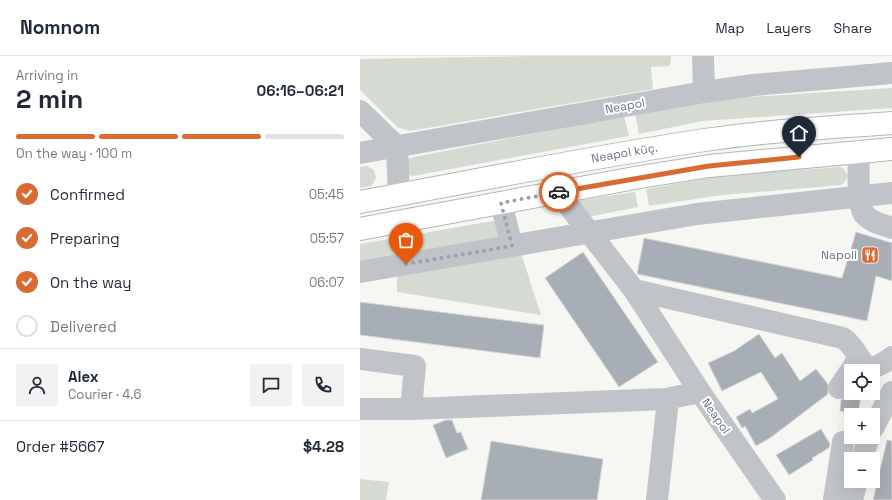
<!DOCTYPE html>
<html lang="en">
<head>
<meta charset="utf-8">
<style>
  :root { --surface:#fff; --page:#f2f2f3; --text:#1f2937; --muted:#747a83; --line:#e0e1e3; --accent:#d86b31 }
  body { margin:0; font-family:"Space Grotesk",sans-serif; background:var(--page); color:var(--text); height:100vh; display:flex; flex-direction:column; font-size:15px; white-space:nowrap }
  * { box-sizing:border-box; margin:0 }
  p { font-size:13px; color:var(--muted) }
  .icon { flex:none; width:22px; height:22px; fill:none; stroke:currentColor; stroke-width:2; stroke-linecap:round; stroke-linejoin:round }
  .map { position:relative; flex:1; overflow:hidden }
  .side { display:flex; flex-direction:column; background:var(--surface); width:360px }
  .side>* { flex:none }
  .tools { position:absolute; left:484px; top:308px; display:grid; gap:8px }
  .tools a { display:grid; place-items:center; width:36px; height:36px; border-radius:0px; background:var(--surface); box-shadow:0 4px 16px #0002; font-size:20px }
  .pin { position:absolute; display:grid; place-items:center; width:34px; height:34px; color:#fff; margin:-41px -17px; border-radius:50% 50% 50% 0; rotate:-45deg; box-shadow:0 0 4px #0007 }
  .pin .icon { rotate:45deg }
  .courier { position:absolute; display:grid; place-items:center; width:40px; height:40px; margin:-20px; border:3px solid #d86b31; border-radius:50%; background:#fff; color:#222; box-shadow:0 1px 5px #0007 }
  .summary em { font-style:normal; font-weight:800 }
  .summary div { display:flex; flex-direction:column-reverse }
  .summary { display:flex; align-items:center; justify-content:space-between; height:68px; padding:0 16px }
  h1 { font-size:26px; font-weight:800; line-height:30px }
  .bar { display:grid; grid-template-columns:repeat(4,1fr); gap:6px 4px; align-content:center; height:48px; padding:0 16px }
  .bar i { height:5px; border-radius:3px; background:var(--line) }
  .bar .current { background:var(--accent) }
  .bar p { grid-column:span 4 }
  .line { display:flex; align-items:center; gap:10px; padding:0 16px; border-top:1px solid var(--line) }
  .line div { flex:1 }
  .round { display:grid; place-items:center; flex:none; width:42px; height:42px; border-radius:0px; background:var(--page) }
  ol { padding:0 16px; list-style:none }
  li { display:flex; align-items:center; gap:12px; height:44px }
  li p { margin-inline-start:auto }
  li .icon { padding:4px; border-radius:50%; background:var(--accent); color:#fff; stroke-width:4 }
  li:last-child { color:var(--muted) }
  li i { width:22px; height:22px; border:2px solid var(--line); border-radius:50% }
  header { display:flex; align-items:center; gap:24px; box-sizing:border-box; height:56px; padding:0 20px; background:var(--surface); border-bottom:1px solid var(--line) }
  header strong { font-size:19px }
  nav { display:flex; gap:22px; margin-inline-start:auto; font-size:14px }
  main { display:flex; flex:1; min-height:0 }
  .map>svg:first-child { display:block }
  .green { fill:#d5dbd3 }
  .building { fill:#a8aeb5; stroke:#d7d8d6 }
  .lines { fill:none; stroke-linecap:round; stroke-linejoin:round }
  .major-casing { stroke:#b3b7bb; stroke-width:24 }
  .minor { stroke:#c0c3c7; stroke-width:22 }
  .major { stroke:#fff; stroke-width:22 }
  .done { stroke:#99a1aa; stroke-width:4; stroke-dasharray:0 7.2 }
  .route { stroke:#d86b31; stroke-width:5 }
  .labels { text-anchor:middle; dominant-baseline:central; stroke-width:4; stroke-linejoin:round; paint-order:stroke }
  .street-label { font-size:12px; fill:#677382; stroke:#fff }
  .poi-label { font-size:12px; fill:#677382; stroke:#fff; text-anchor:end }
</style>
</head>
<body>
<header>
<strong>Nomnom</strong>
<nav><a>Map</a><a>Layers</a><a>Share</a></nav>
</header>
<main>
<section class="side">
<div class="summary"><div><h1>2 min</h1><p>Arriving in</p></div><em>06:16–06:21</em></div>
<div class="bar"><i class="current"></i><i class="current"></i><i class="current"></i><i></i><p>On the way · 100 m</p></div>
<ol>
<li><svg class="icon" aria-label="check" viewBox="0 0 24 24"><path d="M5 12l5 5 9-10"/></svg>Confirmed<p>05:45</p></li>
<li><svg class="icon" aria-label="check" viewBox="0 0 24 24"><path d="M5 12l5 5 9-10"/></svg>Preparing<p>05:57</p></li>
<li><svg class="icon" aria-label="check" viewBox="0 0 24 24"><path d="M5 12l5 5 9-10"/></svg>On the way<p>06:07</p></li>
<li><i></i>Delivered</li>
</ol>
<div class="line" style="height:72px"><a class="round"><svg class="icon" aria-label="person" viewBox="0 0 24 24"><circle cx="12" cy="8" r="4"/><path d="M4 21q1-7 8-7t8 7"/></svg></a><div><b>Alex</b><p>Courier · 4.6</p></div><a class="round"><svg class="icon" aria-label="chat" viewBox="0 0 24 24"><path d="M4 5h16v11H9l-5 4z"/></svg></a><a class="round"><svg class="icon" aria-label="phone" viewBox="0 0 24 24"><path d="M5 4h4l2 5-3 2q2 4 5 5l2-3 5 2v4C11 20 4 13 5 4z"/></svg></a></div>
<div class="line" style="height:52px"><div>Order #5667</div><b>$4.28</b></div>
</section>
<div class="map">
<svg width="532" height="444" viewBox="0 0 532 444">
  <rect width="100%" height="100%" fill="#f6f6f3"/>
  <path class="green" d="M172 0H311L310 10 291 11 293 33 50 75 37 71 0 34V3Z
    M532 32V52L343 65 279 78 275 57 342 44Z
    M264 60 269 80 53 120 49 119 46 105 49 102Z
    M7 110 14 114 16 122 11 130 0 132V111Z
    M480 111 484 113 488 120 484 127 481 129 362 139 289 150 286 133 360 120Z
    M275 136 278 151 228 161 218 147 221 144Z
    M133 165 137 167 140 183 0 209V188Z
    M161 197 181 259 37 236V218Z
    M0 423 29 426 26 444H0Z"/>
  <path class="building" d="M496 176 532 187V225L516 220 507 265 277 218 284 182 482 222Z
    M223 196 298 306 259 331 185 222Z
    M0 246 184 269 180 302 0 279Z
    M399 278 415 302 422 297 440 325 456 313 468 328V338L410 382 396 390 385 370 382 372 376 361 390 353 392 357 418 343 401 316 362 335 348 307 374 295Z
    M490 338 501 340 498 358 480 355 481 344Z
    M86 364H92L97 377 101 376 108 393 86 402 73 369Z
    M461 373 470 388 469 392 452 402 453 404 429 419 416 399Z
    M527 384 532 385V444H513Z
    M131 385 243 403 237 444H121Z"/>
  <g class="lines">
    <defs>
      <g id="major">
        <path id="s1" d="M0 146C115 125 230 101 345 84 407 75 470 71 532 67"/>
        <path d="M0 173 280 121 349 110 532 93"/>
      </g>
    </defs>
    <use href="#major" class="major-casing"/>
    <path class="minor" d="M343 0 344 36
      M0 55 37 91 39 139
      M499 95C499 111 496 145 504 158 510 166 524 169 532 172
      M0 97 344 36 394 29 532 17
      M198 136 274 234 340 336 415 444
      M141 147 152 190
      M0 216 337 158 532 137
      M274 234 483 282C505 297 498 327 532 301
      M0 303 55 310 51 353 306 343 340 336
      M479 332 499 302
      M0 353H51
      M513 372 532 336
      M502 403 509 381
      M297 444 307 353 306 343
      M474 444 483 386
      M492 444 497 425"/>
    <use href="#major" class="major"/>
  </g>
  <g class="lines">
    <path class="done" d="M46 208 152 190 141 147 199 136"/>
    <path class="route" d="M199 136 349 110 439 101"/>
  </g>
  <defs>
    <symbol id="restaurant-square" viewBox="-11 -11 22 22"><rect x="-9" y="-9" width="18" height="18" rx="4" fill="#d86b31" stroke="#fff"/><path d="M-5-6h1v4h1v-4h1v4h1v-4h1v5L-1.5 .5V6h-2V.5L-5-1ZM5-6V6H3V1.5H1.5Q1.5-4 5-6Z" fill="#fff"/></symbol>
  </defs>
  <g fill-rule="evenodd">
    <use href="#restaurant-square" x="500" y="189" width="20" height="20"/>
  </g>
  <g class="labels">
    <g class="street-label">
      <text transform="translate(265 50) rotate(-10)">Neapol</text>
      <text stroke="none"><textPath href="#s1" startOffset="269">Neapol küç.</textPath></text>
      <text transform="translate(356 360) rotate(55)">Neapol</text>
    </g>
    <g class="poi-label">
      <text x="497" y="199">Napoli</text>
    </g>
  </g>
</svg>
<div class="tools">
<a><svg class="icon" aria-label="locate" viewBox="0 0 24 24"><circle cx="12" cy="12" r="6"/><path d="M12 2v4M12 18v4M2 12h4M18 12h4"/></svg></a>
<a>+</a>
<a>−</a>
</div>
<div class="pin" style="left:46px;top:208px;background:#ea580c"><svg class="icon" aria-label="bag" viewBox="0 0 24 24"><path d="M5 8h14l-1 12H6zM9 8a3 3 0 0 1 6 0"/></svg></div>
<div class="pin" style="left:439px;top:101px;background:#1f2937"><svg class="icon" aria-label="home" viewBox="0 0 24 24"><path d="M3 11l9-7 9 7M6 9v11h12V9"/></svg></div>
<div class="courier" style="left:199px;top:136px"><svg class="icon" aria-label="car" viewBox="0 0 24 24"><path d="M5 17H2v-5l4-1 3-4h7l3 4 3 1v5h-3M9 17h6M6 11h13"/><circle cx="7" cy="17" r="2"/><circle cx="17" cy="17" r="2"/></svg></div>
</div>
</main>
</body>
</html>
